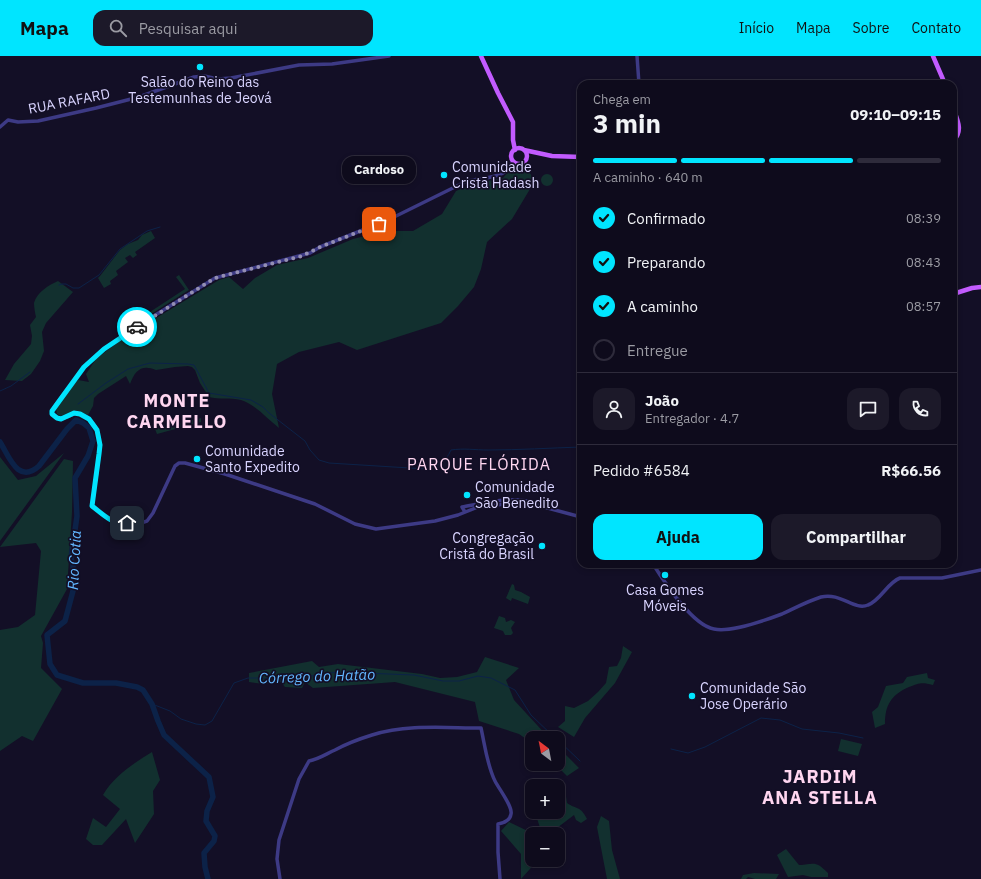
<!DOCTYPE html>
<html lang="pt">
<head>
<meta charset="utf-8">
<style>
  :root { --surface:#0e0b1c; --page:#1c1929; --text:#f1f3f6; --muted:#9b9ba3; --line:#2e2b3b; --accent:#00e5ff }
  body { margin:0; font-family:"IBM Plex Sans",sans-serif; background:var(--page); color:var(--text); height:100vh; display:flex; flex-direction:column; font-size:15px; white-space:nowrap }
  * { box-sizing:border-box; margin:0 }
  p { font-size:13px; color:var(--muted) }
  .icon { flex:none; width:22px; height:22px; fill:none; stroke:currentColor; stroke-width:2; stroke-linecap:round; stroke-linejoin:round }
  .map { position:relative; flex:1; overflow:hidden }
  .side { position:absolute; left:577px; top:24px; width:380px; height:488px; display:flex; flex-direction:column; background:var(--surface); border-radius:12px; box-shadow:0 2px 6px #0003,0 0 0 1px var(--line) }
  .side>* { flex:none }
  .needle { width:26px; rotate:328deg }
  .controls { position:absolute; left:525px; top:675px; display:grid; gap:8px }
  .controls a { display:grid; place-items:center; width:40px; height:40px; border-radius:8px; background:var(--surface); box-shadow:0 2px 6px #0003,0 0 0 1px var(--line); font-size:20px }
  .pin { position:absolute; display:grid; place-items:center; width:34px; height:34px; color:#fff; margin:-17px; border-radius:8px; box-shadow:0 2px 6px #0006 }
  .courier { position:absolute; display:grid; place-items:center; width:40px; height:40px; margin:-20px; border:3px solid #00e5ff; border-radius:50%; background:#fff; color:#222; box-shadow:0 1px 5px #0007 }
  .bubble { position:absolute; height:28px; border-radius:12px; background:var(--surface); box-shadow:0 2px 6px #0003,0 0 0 1px var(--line); font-size:13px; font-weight:800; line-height:28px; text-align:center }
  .headline em { font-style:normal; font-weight:800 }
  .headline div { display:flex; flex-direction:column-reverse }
  .headline { display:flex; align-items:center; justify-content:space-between; height:68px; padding:0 16px }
  h1 { font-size:26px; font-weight:800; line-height:30px }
  .bar { display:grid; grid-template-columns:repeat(4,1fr); gap:6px 4px; align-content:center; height:48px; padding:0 16px }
  .bar i { height:5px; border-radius:3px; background:var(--line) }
  .bar .active { background:var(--accent) }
  .bar p { grid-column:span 4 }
  .line { display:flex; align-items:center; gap:10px; padding:0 16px; border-top:1px solid var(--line) }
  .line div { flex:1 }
  .round { display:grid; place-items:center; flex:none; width:42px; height:42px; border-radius:12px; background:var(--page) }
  ol { padding:0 16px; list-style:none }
  li { display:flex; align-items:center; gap:12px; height:44px }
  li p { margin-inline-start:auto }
  li .icon { padding:4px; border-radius:50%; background:var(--accent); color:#111; stroke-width:4 }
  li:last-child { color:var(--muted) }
  li i { width:22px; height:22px; border:2px solid var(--line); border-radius:50% }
  .primary-button { display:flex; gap:8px; margin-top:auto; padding:8px 16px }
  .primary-button a { flex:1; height:46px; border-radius:12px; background:var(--accent); color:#111; font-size:16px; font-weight:800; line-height:46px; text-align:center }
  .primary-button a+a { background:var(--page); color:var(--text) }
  header { display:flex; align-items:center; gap:24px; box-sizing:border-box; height:56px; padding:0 20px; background:var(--accent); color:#111 }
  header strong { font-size:19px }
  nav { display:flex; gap:22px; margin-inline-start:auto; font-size:14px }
  .search { width:280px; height:36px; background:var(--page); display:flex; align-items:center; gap:10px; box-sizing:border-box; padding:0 14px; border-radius:12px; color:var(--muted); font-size:15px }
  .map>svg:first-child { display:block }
  .green { fill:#12302f }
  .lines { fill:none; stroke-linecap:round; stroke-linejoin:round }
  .stream { stroke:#0c2248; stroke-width:1 }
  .river { stroke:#0c2248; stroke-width:5.5 }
  .minor { stroke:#3d3a85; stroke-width:3.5 }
  .major { stroke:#c25bff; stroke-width:4.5 }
  .done { stroke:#948fb3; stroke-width:4; stroke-dasharray:0 7.2 }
  .route { stroke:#00e5ff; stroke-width:5 }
  .poi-dot { fill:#00e5ff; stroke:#130f26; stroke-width:1.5 }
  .labels { text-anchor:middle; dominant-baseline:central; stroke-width:3.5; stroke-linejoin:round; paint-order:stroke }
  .poi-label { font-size:14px; fill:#d9d4ff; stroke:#130f26; text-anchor:start }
  .street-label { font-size:14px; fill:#d9d4ff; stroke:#130f26 }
  .water-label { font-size:15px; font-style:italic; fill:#62b6ff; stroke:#130f26 }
  .quarter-label { font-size:16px; letter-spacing:1px; fill:#ffd6f0; stroke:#130f26 }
  .district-label { font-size:18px; font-weight:bold; letter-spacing:1px; fill:#ffd6f0; stroke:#130f26 }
</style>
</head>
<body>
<header>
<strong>Mapa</strong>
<div class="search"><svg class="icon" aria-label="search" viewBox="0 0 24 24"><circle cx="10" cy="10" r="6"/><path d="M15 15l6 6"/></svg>Pesquisar aqui</div>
<nav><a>Início</a><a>Mapa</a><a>Sobre</a><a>Contato</a></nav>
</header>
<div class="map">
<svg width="981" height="823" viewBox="0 0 981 823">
  <rect width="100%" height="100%" fill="#130f26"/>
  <path class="green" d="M520 108C527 113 534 119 533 128L512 163 487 186 481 213 474 231 458 250 441 267 357 294 339 286 299 296 277 308 272 338 279 372C267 363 256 349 241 344 230 341 219 344 209 341L200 327 195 314 192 311 188 310 175 311 156 314C142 308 135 314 130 328L126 320 98 338 94 342 93 350 88 359 75 354 61 360 57 358 56 352 71 330 78 324 89 326 86 318 96 303 122 283 128 290 138 281 133 276 219 224 229 221 243 233 255 222 277 209 308 202 353 183 385 175H413L442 158 456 135 472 128 503 122 514 109Z
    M541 124a6 6 0 1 1 12 0a6 6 0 1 1-12 0Z
    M151 175 155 182 135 196 137 199 133 202 130 199 125 202 128 206 116 215 118 219 110 225 111 228 104 232 98 222 100 220 120 194 128 188 138 184 142 179Z
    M179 219 189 234 134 269 133 267 185 233 176 221Z
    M58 225 73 236 46 267 42 276 44 295 40 305 31 318 22 325 5 324 14 308 31 288 32 280 30 269 36 261C35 257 34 251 34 247 37 236 49 229 58 225Z
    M201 362V366L157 378 155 373Z
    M64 397 0 485V401L18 424 36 420Z
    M64 403 73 405 72 456 67 533 41 580 43 587 41 612 62 633 33 685 22 680 0 695V574L18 571 35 559 41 495 36 487 0 491Z
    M512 528 514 529 515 534 521 536 530 541 528 548 512 542 511 545 506 542Z
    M499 560 505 562 506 566 511 564 515 566 511 572 513 577 511 579H505L503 575 494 572Z
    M623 590 632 596 615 627 585 662 574 681 558 671 565 665V650L574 652 588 645 598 636 606 627 609 611 617 610 621 602Z
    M485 601 519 612 506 624 514 644 549 682H532V687L519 678 479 665 475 646 395 626 313 632 305 626 302 632 285 631 281 626 264 628 249 626V617L312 605 319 611 338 608 422 618 440 622 457 621 477 616Z
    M927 617 928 622 935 624 933 629C922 626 919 627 909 631 891 639 885 649 885 668L875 672 872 656 878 651 886 630 903 627 907 621Z
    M841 683 862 688 858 700 838 695Z
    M558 691 579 712 567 720 555 708H558Z
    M152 696 160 724 153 735 154 758 135 787 126 763 102 789H93L86 783 93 762 106 771 120 753 103 739C114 720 134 707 152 696Z
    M561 733 566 740 567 747C577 754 580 749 587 763L581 767 576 764 574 759 549 778H535L541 775 535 756H558V737Z
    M601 760 609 765 612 794 620 823H607L597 771Z
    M509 766 534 778H532V804H538L521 823V798L501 775Z
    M786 793 799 809C815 808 815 804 828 817V821H811L803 819 788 821 777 799Z
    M754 817 779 818 776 823H755L748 821 746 823H741L743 819Z"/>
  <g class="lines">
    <path class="stream" d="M59 229 62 228H66L73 232H79L99 219 120 193 147 175 160 171
      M0 335 11 330 30 316
      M78 348 106 327 128 313 150 307 188 308 194 309 209 337 251 344 263 351 269 357 305 385 310 394 319 404 329 407 426 413C439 409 445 407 451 394 464 392 475 394 488 394 519 394 550 392 581 391
      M152 648 170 655 181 663 196 668 205 669 212 665 234 627 248 622H260L284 624 337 616 414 619 443 625H459L478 620 491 622 515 634 531 659 555 682
      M558 684 580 705
      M671 693 688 697 705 691 761 662 780 664 802 673 839 677 863 682"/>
    <path class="river" d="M0 386C9 400 18 429 39 410L67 373 76 364 83 367 89 372 93 385 88 400 75 422 77 460 71 502 73 509V535L65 565 47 579 50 608 57 619 83 627H116L137 631 143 634 152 648 158 665 164 679 209 721 213 741 207 755 206 765 215 780 214 785 204 797 205 811 208 823"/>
    <path class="minor" d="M637 0 639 28
      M0 71 8 64 18 66 38 65 96 52 139 41 194 21 204 20 218 23 231 22 299 9 332 8 389 0
      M513 105C510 109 507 115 503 117 493 123 476 122 465 126L388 164 320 191 310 197 215 222 157 258 104 293 84 311 57 347 52 355V358C62 367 67 360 77 357 105 366 100 392 97 416 95 427 94 439 92 450L111 465 114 466 141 467 147 465 153 457 175 410 179 407H185L225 418 315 448 355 468 376 473 435 465 458 459 478 451 514 447 540 450 581 461
      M465 456 462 451C484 447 518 438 538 449
      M653 508C665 527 692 569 714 573 731 577 766 564 782 558 795 552 808 545 821 541 841 536 854 555 868 549 881 544 887 527 900 522H942L981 514
      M280 823 277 803 279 784 299 723 309 705C319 703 326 698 335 694 346 688 359 683 372 679 407 668 445 672 481 672 485 690 487 709 495 725 499 733 513 751 511 758 510 765 504 767 498 768V796L500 823"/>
    <path class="major" d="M481 0 498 37 513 66V84L515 94
      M933 0 945 28
      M953 52C957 63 964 75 953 85
      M511 100a8 8 0 1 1 16 0a8 8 0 1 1-16 0Z
      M524 94 552 100 581 101
      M953 238 972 232 981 231"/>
  </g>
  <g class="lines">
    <path class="done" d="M137 271 215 222 302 200 320 191 379 168"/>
    <path class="route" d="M127 467C110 467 105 460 92 450L99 398 100 389 97 374 89 363 80 358 74 357 61 363 57 362 52 358V355L84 311 104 293 137 271"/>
  </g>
  <g class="poi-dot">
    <circle cx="200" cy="11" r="4"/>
    <circle cx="444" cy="119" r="4"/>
    <circle cx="197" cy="403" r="4"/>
    <circle cx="467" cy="439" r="4"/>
    <circle cx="542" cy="490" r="4"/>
    <circle cx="665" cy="519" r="4"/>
    <circle cx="692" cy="640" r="4"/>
  </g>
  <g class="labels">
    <g class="poi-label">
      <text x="200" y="26" text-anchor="middle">Salão do Reino das<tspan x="200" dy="16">Testemunhas de Jeová</tspan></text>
      <text x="452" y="111">Comunidade<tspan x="452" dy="16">Cristã Hadash</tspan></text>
      <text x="205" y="395">Comunidade<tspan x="205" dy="16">Santo Expedito</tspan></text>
      <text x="475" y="431">Comunidade<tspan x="475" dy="16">São Benedito</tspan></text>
      <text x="534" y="482" text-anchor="end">Congregação<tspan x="534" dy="16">Cristã do Brasil</tspan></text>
      <text x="665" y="534" text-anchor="middle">Casa Gomes<tspan x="665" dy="16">Móveis</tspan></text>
      <text x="700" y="632">Comunidade São<tspan x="700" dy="16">Jose Operário</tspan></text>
    </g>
    <g class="street-label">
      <text transform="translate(69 45) rotate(-11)">RUA RAFARD</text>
    </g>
    <g class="water-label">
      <text transform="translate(74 504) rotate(-87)">Rio Cotia</text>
      <text transform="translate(317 620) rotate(-2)">Córrego do Hatão</text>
    </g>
    <g class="quarter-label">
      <text x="479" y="408">PARQUE FLÓRIDA</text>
    </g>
    <g class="district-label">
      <text x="177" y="344">MONTE<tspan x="177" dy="21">CARMELLO</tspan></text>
      <text x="820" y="720">JARDIM<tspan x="820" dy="21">ANA STELLA</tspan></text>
    </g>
  </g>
</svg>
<div class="controls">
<a><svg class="needle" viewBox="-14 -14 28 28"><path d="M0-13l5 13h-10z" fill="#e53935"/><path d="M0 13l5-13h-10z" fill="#9b9ba3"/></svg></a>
<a>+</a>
<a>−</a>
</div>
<div class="pin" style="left:379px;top:168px;background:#ea580c"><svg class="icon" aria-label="bag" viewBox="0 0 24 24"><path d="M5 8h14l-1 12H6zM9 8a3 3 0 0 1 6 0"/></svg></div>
<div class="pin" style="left:127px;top:467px;background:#1f2937"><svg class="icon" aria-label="home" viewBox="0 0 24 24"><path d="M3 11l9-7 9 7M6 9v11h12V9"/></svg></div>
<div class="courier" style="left:137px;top:271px"><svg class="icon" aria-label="car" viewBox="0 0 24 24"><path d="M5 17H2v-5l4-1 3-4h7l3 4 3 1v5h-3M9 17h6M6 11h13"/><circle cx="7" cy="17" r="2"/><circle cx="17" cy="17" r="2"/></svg></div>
<div class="bubble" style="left:342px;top:100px;width:74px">Cardoso</div>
<section class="side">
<div class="headline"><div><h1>3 min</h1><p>Chega em</p></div><em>09:10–09:15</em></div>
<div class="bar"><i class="active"></i><i class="active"></i><i class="active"></i><i></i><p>A caminho · 640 m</p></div>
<ol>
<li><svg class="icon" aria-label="check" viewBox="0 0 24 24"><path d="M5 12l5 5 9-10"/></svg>Confirmado<p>08:39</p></li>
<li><svg class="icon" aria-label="check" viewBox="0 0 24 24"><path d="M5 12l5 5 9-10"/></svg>Preparando<p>08:43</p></li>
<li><svg class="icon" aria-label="check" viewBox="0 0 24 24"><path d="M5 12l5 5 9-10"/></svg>A caminho<p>08:57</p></li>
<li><i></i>Entregue</li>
</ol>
<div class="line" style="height:72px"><a class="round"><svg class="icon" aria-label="person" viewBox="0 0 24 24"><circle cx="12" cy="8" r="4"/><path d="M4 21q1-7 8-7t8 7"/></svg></a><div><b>João</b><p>Entregador · 4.7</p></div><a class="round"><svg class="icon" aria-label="chat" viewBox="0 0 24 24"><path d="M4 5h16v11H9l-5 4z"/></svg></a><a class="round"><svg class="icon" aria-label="phone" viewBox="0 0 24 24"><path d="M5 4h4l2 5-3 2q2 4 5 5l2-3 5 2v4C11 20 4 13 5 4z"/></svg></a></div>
<div class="line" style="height:52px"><div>Pedido #6584</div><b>R$66.56</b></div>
<div class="primary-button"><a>Ajuda</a><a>Compartilhar</a></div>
</section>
</div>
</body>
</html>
